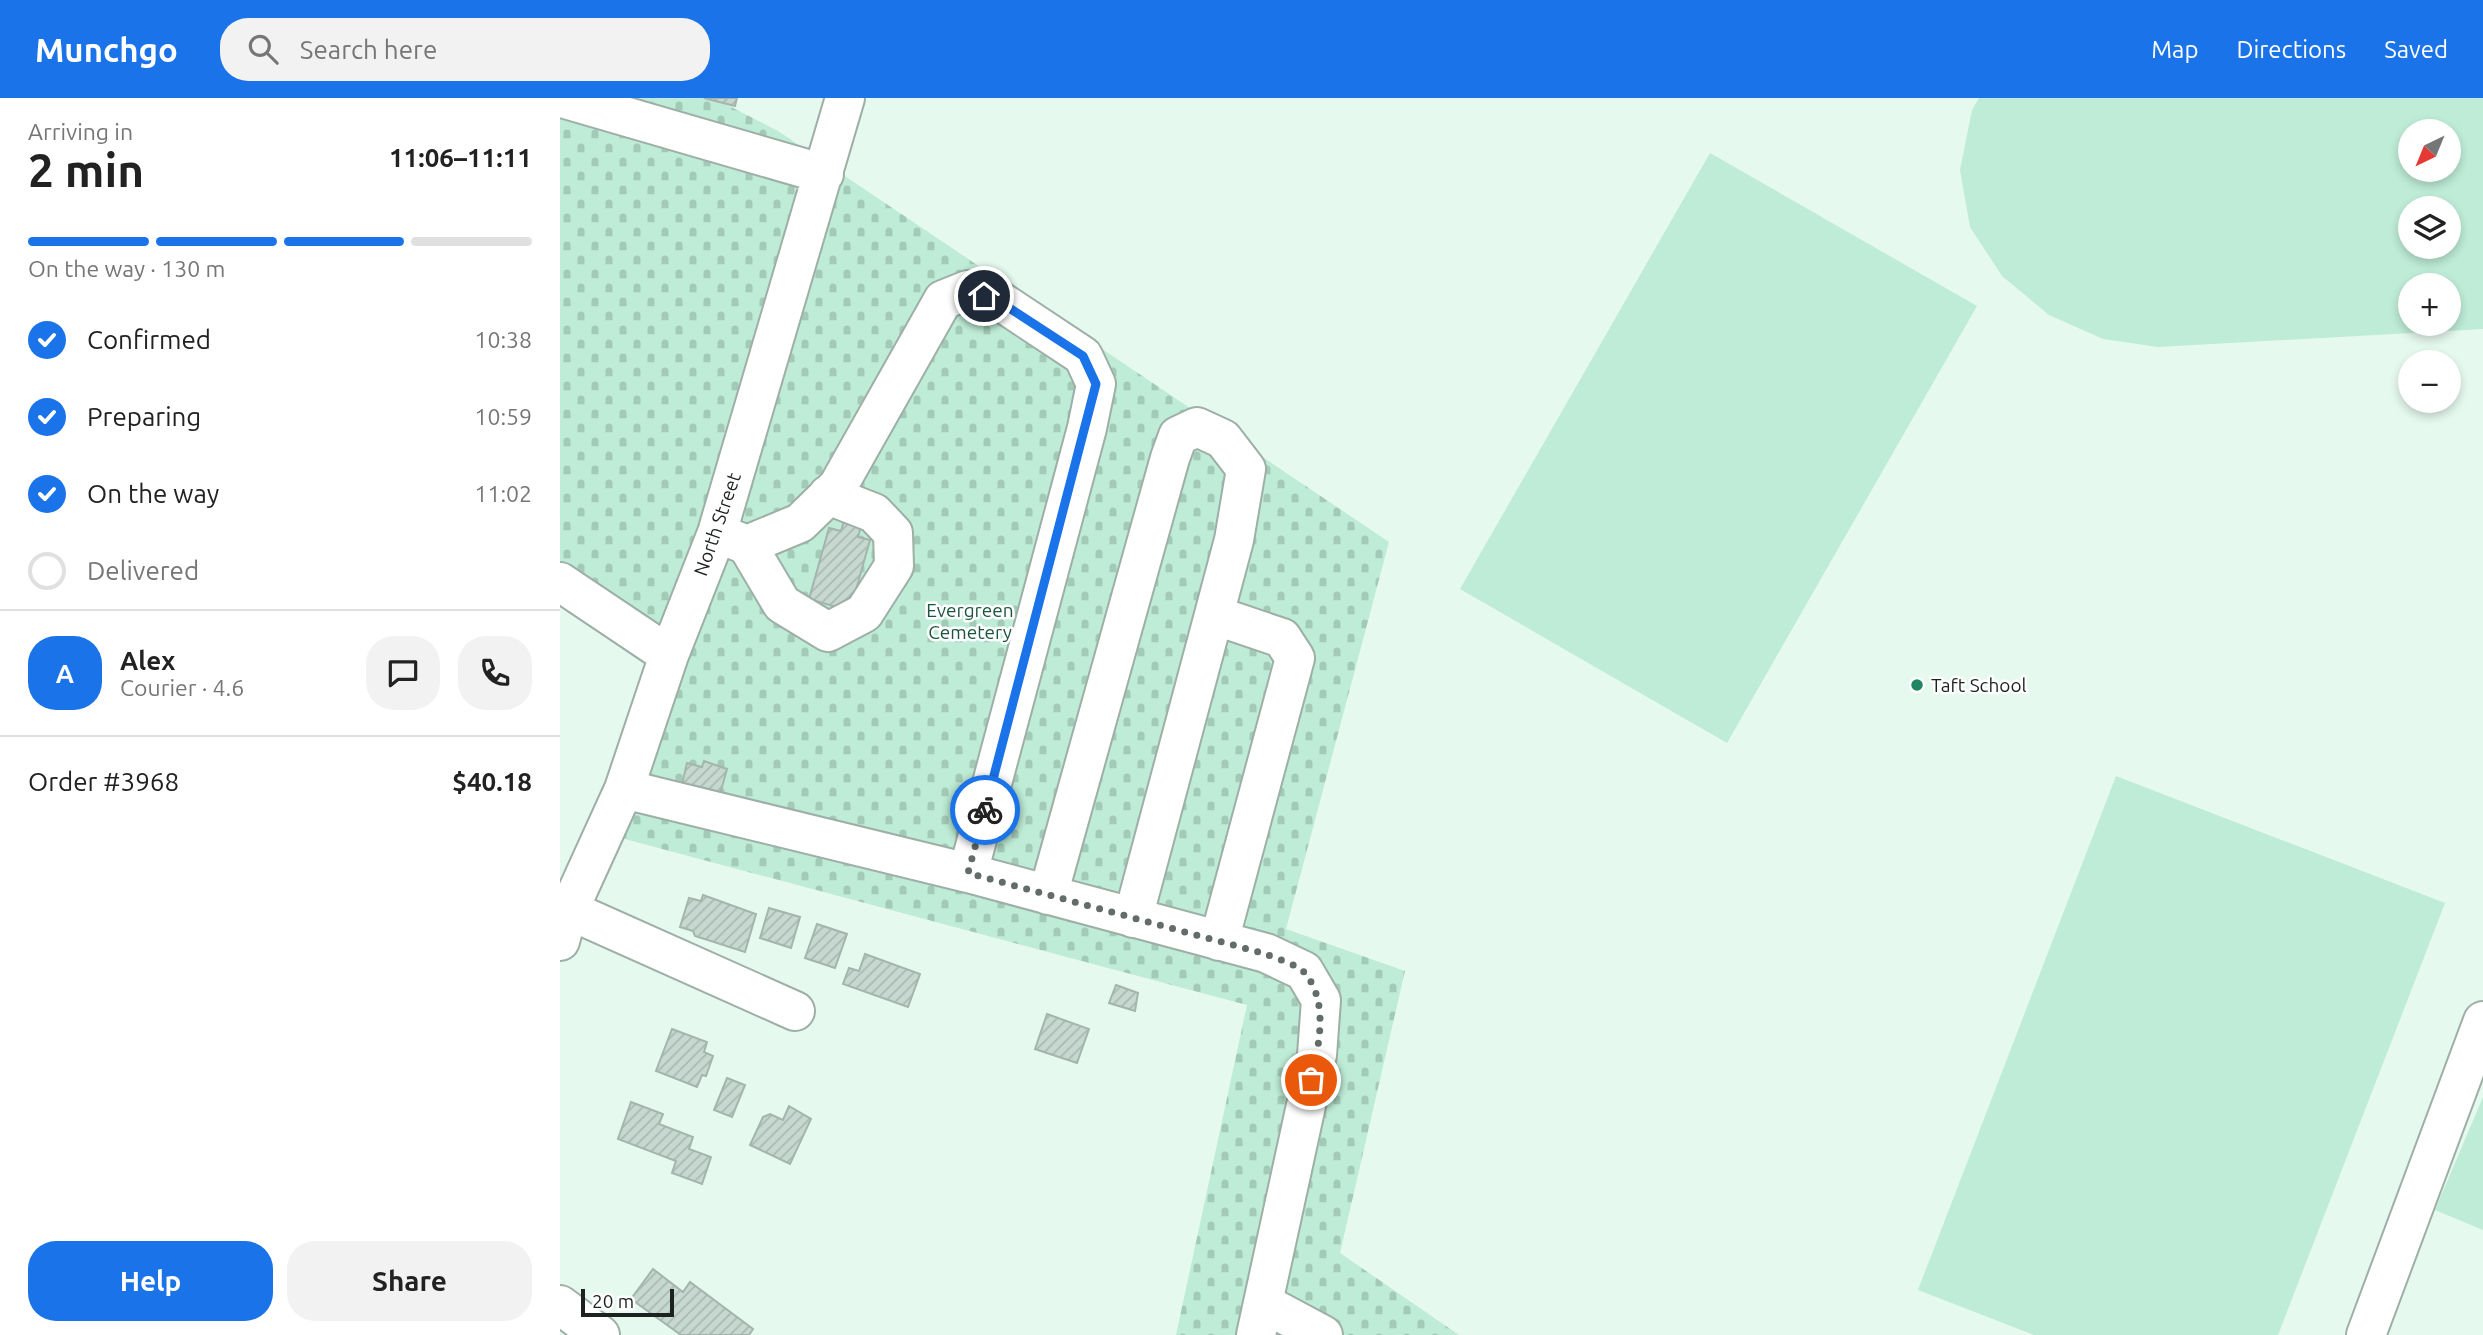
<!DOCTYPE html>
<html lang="en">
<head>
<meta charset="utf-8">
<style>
  :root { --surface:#fff; --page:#f2f2f2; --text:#222; --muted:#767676; --line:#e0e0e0; --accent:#1a73e8 }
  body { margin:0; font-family:Ubuntu,sans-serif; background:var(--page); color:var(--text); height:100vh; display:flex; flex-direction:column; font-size:26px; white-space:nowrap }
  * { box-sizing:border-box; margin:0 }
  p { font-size:23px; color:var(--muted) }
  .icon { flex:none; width:38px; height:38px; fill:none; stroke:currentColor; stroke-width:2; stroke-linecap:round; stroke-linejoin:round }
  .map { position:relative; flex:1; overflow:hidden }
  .panel { display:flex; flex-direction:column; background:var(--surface); width:560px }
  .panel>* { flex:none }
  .needle { width:46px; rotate:223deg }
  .fabs { position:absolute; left:1838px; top:21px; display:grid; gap:14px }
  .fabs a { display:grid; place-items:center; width:63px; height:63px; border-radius:50%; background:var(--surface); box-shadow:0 4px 10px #0003; font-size:35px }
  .scale { position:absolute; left:21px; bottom:18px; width:93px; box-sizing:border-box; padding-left:7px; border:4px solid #1c221f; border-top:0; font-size:19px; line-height:24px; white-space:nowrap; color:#1c221f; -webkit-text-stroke:5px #fff; paint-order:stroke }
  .pin { position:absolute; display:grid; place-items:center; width:60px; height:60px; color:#fff; margin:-30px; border:4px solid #fff; border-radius:50%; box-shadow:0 2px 7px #0007 }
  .courier { position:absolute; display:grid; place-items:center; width:70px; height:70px; margin:-35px; border:5px solid #1a73e8; border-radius:50%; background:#fff; color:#222; box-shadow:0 2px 9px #0007 }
  .overview em { font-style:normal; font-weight:700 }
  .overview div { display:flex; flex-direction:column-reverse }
  .overview { display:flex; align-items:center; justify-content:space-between; height:119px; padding:0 28px }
  h1 { font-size:46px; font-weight:700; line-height:52px }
  .bar { display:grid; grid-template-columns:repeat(4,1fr); gap:10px 7px; align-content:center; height:84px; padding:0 28px }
  .bar i { height:9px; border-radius:5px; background:var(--line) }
  .bar .current { background:var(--accent) }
  .bar p { grid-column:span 4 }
  .line { display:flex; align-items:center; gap:18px; padding:0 28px; border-top:2px solid var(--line) }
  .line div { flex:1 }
  .round { display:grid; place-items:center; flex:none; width:74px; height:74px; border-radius:28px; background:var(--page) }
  ol { padding:0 28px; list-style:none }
  li { display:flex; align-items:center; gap:21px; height:77px }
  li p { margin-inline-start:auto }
  li .icon { padding:7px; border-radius:50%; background:var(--accent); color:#fff; stroke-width:4 }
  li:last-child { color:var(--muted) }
  li i { width:38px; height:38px; border:4px solid var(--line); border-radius:50% }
  .button { display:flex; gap:14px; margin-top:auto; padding:14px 28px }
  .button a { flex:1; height:80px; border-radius:28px; background:var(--accent); color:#fff; font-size:28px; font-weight:700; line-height:80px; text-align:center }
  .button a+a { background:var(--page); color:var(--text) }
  header { display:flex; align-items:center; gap:42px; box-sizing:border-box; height:98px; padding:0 35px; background:var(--accent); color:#fff }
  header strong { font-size:33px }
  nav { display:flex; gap:38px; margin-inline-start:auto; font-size:24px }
  .search { width:490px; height:63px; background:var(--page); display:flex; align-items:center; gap:18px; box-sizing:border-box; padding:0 24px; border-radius:28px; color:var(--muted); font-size:26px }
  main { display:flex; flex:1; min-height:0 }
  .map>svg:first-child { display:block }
  .grass { fill:#beecd6; fill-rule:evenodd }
  .cemetery { fill:url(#cemetery-stones) }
  .building { fill:url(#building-hatch); stroke:#a3b5ac; stroke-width:2 }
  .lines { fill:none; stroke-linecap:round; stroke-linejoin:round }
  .minor-casing { stroke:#9dafa6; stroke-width:42 }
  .minor { stroke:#fff; stroke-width:38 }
  .done { stroke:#636d68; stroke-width:7; stroke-dasharray:0 12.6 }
  .route { stroke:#1a73e8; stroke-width:9 }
  .poi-dot { fill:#1e8661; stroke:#fff; stroke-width:2.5 }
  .labels { text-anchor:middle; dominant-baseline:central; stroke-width:5; stroke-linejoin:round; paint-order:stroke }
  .street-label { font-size:19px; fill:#1c221f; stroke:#fff }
  .park-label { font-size:19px; fill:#1c553f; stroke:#fff }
  .poi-label { font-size:19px; fill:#1c221f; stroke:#fff; text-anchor:start }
</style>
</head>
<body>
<header>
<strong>Munchgo</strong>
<div class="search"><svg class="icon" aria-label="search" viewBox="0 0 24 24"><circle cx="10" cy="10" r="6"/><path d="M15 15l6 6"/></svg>Search here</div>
<nav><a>Map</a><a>Directions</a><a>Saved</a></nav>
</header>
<main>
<section class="panel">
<div class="overview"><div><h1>2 min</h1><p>Arriving in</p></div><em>11:06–11:11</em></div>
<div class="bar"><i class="current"></i><i class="current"></i><i class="current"></i><i></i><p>On the way · 130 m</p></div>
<ol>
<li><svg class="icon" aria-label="check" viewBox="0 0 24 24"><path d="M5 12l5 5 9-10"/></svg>Confirmed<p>10:38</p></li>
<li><svg class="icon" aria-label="check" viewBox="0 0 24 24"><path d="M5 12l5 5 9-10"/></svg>Preparing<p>10:59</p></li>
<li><svg class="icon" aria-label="check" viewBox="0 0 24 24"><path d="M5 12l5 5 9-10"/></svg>On the way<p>11:02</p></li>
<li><i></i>Delivered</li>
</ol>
<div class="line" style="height:126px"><b class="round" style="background:var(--accent);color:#fff">A</b><div><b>Alex</b><p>Courier · 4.6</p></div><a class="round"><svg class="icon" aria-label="chat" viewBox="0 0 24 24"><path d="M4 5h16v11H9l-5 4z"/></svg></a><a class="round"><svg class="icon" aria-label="phone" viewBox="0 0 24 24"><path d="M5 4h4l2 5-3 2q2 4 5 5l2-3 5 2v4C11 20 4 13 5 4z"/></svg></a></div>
<div class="line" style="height:91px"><div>Order #3968</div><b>$40.18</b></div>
<div class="button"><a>Help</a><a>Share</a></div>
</section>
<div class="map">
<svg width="1923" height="1237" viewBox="0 0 1923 1237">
  <defs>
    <pattern id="cemetery-stones" width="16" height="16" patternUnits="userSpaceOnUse" patternTransform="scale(1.75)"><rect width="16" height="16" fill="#beecd6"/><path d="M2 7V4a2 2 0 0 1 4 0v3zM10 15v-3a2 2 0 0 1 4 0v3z" fill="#a3cab7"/></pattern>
    <pattern id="building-hatch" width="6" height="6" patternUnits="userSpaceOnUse" patternTransform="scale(1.75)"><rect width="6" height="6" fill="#c6d8cf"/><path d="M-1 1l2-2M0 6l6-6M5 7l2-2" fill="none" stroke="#aab9b1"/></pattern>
  </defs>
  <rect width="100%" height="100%" fill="#e6f9ef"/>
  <path class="grass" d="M1419 0H1923V231L1598 249 1543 241 1489 217 1442 178 1410 129 1400 72 1412 12ZM1888 33V72H1850V33ZM1888 110V149H1850V110ZM1850 187H1888V226H1850Z
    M1150 55 1417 208 1167 645 900 491Z
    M1556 678 1885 805 1718 1237H1474L1358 1192Z
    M1923 999V1132L1875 1112Z"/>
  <path class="cemetery" d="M0 0H154L218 33 829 444 726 831 845 873 780 1155 899 1237H616L687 907 61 740 117 589 0 508Z"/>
  <path class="building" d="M144 0H177L175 8Z
    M284 423 301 428 298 439 310 442 290 513 249 501 269 430 281 433Z
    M144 663 167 671 160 696 122 686 127 665 142 669Z
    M143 797 196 816 185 854 135 838 133 833 120 829 129 800 141 803Z
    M209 810 240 819 231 850 200 840Z
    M257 826 287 836 275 870 245 860Z
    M305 856 360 876 348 909 283 886 289 870 299 873Z
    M556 887 578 895 575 913 549 905Z
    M487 916 529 931 517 965 475 951Z
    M112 931 147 944 144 954 153 958 146 978 142 977 137 989 96 973Z
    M167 980 185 987 172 1019 154 1012Z
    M71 1004 103 1016 99 1026 133 1039 129 1051 151 1059 142 1086 112 1075 116 1063 58 1041Z
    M229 1008 251 1021 230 1066 190 1047 203 1019 210 1016 223 1022Z
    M93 1171 123 1194 130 1184 193 1231 189 1237H121L71 1201Z"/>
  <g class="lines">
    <defs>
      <path id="minor" d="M2 0 264 76
        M157 435 187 447 240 425 278 388 383 202 408 192 440 203 523 258 536 286 527 330 408 775
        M187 447 222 506 268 534 304 515 334 468 333 435 314 415 268 397
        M0 484 109 557
        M654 517 722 540 735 560 659 843
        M64 691 408 775 706 855 744 873 761 902 757 957 696 1237
        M488 797 610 360 618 338 637 329 663 341 686 371 674 442 573 820
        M0 808 235 913
        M0 843 8 814 64 691 109 557 157 435 285 0
        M703 1205 763 1237
        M0 1207 40 1237
        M1806 1237 1923 923"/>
    </defs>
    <use href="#minor" class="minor-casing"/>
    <use href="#minor" class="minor"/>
  </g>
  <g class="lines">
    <path class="done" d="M425 712 408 775 706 856C717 861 737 866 745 875 769 905 759 947 751 982"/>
    <path class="route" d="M424 198 440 204 523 258 536 286 425 712"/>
  </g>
  <circle class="poi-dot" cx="1357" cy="587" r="7"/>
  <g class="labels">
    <g class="street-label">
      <text transform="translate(157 426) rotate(-71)">North Street</text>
    </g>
    <g class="park-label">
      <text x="410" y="512">Evergreen<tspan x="410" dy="22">Cemetery</tspan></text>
    </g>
    <g class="poi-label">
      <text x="1371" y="587">Taft School</text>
    </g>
  </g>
</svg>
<div class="fabs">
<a><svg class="needle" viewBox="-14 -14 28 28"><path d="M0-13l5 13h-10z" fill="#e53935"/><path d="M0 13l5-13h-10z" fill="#767676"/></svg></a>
<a><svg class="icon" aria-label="layers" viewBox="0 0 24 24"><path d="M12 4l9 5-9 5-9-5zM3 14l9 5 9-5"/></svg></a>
<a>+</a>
<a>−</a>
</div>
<div class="scale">20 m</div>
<div class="pin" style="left:751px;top:982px;background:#ea580c"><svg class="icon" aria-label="bag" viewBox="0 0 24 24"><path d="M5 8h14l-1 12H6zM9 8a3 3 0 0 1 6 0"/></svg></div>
<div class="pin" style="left:424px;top:198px;background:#1f2937"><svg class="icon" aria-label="home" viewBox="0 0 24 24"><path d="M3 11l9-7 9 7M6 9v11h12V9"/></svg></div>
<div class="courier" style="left:425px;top:712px"><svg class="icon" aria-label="bike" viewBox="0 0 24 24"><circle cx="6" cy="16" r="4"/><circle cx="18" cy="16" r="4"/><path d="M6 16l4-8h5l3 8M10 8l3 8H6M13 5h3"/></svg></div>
</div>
</main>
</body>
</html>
